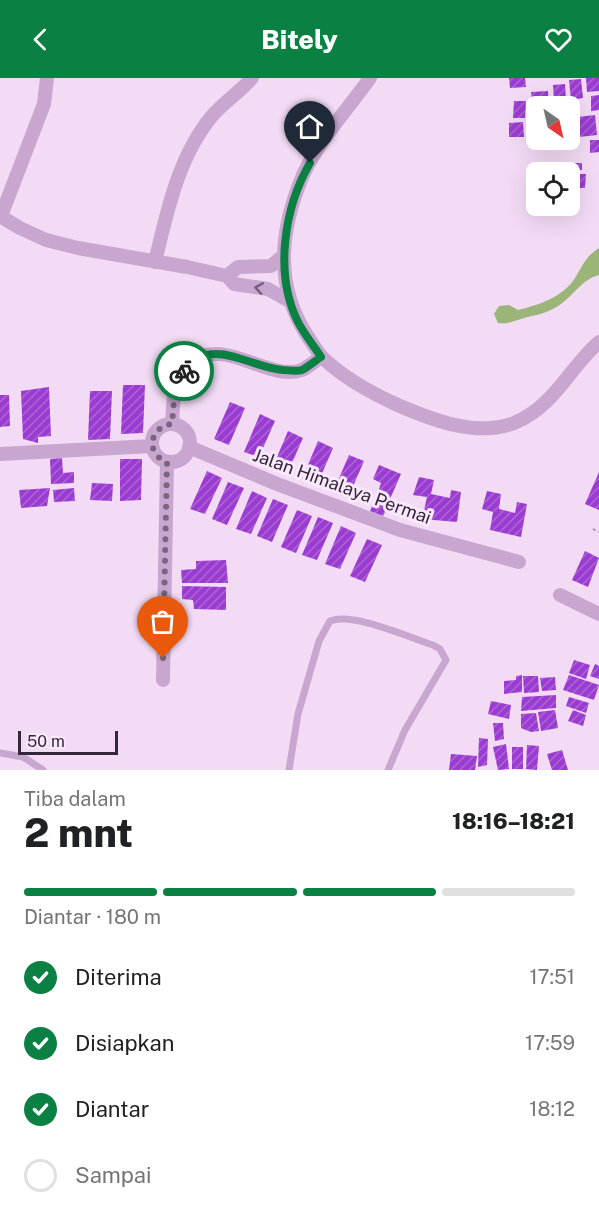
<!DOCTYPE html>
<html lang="id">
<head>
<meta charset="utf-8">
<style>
  :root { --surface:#fff; --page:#f6f6f6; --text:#202124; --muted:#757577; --line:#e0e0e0; --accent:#0b8043 }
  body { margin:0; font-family:"Public Sans",sans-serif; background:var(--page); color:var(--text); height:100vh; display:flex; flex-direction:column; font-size:22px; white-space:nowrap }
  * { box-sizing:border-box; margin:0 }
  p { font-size:20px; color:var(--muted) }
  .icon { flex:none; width:33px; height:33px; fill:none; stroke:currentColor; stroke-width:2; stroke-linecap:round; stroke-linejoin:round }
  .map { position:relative; height:692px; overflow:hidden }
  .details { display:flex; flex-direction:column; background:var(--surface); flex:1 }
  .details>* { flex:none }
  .needle { width:39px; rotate:146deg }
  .fabs { position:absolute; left:526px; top:18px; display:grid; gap:12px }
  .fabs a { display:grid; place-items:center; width:54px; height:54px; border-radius:9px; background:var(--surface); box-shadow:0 6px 24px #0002; font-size:30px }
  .scale { position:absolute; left:18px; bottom:15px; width:100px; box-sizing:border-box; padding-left:6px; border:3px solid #35273a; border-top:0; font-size:16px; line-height:21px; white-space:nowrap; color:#35273a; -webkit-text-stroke:4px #fae9fc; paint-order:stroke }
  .pin { position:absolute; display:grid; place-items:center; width:51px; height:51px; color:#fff; margin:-62px -26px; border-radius:50% 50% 50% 0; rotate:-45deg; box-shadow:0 0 6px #0007 }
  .pin .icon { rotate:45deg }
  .courier { position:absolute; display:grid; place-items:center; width:60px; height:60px; margin:-30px; border:4px solid #0b8043; border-radius:50%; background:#fff; color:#222; box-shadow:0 2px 8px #0007 }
  .summary em { font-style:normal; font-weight:800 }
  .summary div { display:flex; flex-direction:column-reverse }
  .summary { display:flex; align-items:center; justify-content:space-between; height:102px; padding:0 24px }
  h1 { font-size:39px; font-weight:800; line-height:45px }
  .bar { display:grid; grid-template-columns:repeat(4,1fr); gap:9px 6px; align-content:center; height:72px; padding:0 24px }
  .bar i { height:8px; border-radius:4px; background:var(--line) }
  .bar .on { background:var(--accent) }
  .bar p { grid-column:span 4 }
  ol { padding:0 24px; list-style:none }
  li { display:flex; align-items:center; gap:18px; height:66px }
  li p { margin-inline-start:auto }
  li .icon { padding:6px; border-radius:50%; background:var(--accent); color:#fff; stroke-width:4 }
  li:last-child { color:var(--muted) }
  li i { width:33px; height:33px; border:3px solid var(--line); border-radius:50% }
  header { display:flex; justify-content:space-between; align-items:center; height:78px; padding:0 24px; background:var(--accent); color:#fff; font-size:27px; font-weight:800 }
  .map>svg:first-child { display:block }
  .water { fill:#9ab577 }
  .building { fill:url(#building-hatch) }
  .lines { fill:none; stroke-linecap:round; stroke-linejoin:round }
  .path { stroke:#b390bb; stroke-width:2; stroke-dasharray:3 3; stroke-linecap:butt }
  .lane { stroke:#c9a6cf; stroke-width:7 }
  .street { stroke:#c9a6cf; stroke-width:14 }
  .oneway { stroke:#78607d }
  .done { stroke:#78667b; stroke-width:6; stroke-dasharray:0 10.8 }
  .route { stroke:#0b8043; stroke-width:8 }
  .labels { text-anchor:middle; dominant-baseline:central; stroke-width:6; stroke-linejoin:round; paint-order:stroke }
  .street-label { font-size:18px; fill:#35273a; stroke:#fae9fc }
</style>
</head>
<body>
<header><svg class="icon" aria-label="back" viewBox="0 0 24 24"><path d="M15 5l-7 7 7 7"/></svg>Bitely<svg class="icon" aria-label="heart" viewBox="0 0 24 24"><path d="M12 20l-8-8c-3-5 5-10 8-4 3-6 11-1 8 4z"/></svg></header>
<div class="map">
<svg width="599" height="692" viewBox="0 0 599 692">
  <defs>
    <pattern id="building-hatch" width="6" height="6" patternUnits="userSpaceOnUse" patternTransform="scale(1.5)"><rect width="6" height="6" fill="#9c3bd4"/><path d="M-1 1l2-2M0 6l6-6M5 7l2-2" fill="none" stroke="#a969ce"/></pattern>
  </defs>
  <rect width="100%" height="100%" fill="#f3dbf5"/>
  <path class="water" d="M599 170V197C581 202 575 216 561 226 545 237 537 236 521 241 511 244 508 246 498 245L494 236 499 228 509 227 518 232C539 227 563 219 575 200 583 187 586 178 599 170Z"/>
  <path class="building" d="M509 0H525L526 9 510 10Z
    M586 0H599V13L587 14Z
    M581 1 583 20 571 22 569 2Z
    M565 6 566 22 554 23 553 7Z
    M548 13 549 28H537V32L533 33 531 14Z
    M599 17V32L591 33V18Z
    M514 23H526L525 40H513Z
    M595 37 597 57 579 59 577 39Z
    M523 44 524 59H509V45Z
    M590 62H599V74L590 75Z
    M565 85H582V92H565Z
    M570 96H586L585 110H570Z
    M123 307H145L143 355 121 356Z
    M49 309 51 358 38 359V365L23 361 21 313Z
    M90 313H112L110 361 88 362Z
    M0 317H9L10 348 0 349Z
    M230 324 245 330 229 367 214 361Z
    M260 336 275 343 259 379 244 374Z
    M288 353 303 360 287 396 272 391Z
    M318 363 333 370 317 407 302 401Z
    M349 377 364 383 348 420 333 414Z
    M62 380 63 395 74 394V405L51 406 50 381Z
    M120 381H142L141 422 120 423Z
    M379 387 401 396 390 421 377 417 381 405 373 401Z
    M207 393 222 400 205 436 190 431Z
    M599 394V432L585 426Z
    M419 399 434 402 431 416 450 420 451 412 461 414 457 444 422 441 427 419 413 417Z
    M228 404 244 410 227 447 212 441Z
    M92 405 113 406 112 423 90 422Z
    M50 410 47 428 21 430 19 412Z
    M74 410 75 423 54 424 53 412Z
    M252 413 267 420 251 456 236 451Z
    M487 413 501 416 499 431 515 435 517 424 527 426 521 459 490 452 493 434 482 431Z
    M273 421 288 427 272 464 257 458Z
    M375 421 389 427 383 438 370 433Z
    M297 432 312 438 296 475 281 469Z
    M318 439 333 445 317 482 302 477Z
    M341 448 356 455 340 491 325 486Z
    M367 461 382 467 365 504 350 498Z
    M585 473 599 480 588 509 572 502Z
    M226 482 228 505H182L181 492 196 491V483Z
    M182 508 226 509V532L194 531 193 522 182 521Z
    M574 582 590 587 586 601 569 595Z
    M595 586 599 588V601L590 598Z
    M522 597V614L504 616V603L516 602V598Z
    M569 597 599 607 594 622 563 612Z
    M523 598H538L539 614 524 615Z
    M555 599 556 612 542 613 540 600Z
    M556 617V630L521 633 522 619Z
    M569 619 589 625 586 635 566 628Z
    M491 623 511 627 509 641 488 636Z
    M555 632 558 650 541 653 538 634Z
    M573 632 586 637 583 648 568 643Z
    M536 635 539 653 531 654 521 650V636Z
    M493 645H503L504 661 495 663Z
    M479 660 488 661 487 687 478 689Z
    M506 666 509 691 498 692 493 669Z
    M527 667 539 668 537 692 526 691Z
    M512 669H523V691H512Z
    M562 672 568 692H552L547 676Z
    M451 676 477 678 475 692H449Z"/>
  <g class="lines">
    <path class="path" d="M593 451 599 454"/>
    <path class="lane" d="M0 675 23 679 43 692
      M289 692 298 636 319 563 330 543C353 534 408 559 433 567L440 571 446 582 405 652 388 692"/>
    <path class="street" d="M370 0C348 31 319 62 303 97 279 154 274 210 310 262 314 268 318 275 323 280 345 301 373 316 400 328 435 343 477 359 514 345 554 329 569 290 599 264
      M0 138 20 150 46 162 78 170 187 189 227 198
      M1 138 44 26 47 0
      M155 184C167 134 178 79 212 38 224 24 240 14 252 0
      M227 198 234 206 268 211 291 224
      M227 198 238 189 271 188 284 177
      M172 346C173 324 173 302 190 286 222 256 268 304 302 292 308 289 315 283 321 279
      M152 365a19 19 0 1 1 38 0a19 19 0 1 1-38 0Z
      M189 369 277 406 400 452 519 484
      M0 376 152 368
      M560 517 599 536
      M163 602 167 384"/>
  </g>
  <defs><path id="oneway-chevron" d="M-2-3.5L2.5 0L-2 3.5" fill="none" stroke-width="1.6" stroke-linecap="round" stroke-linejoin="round" transform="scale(1.5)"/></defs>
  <use class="oneway" href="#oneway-chevron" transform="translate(259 210) rotate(-170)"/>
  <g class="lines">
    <path class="done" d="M163 580 167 384C145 376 149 349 172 346L175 310 184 293"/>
    <path class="route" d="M184 293C213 257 247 289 283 292 288 292 296 294 302 292 308 289 315 283 321 279 314 268 304 256 298 244 274 196 284 130 310 85"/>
  </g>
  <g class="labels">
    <g class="street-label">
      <text transform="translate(342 408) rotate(20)">Jalan Himalaya Permai</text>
    </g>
  </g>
</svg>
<div class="fabs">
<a><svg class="needle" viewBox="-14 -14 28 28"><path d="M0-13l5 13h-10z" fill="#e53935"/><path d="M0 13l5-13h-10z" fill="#757577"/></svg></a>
<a><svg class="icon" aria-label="locate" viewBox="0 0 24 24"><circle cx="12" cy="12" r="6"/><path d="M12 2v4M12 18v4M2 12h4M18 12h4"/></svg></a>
</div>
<div class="scale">50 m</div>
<div class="pin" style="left:163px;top:580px;background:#ea580c"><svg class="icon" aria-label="bag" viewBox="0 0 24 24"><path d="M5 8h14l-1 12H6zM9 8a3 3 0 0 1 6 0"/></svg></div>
<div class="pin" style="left:310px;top:85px;background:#1f2937"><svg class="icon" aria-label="home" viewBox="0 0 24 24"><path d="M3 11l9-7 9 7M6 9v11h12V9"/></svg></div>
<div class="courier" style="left:184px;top:293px"><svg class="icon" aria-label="bike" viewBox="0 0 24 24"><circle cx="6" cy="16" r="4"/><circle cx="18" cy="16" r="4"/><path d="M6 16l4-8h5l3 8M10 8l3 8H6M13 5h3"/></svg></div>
</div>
<section class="details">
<div class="summary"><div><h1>2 mnt</h1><p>Tiba dalam</p></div><em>18:16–18:21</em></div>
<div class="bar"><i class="on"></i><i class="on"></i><i class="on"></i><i></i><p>Diantar · 180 m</p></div>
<ol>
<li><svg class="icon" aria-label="check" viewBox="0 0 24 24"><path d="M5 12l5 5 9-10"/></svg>Diterima<p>17:51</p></li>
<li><svg class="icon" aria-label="check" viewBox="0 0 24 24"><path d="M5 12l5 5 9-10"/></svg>Disiapkan<p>17:59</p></li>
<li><svg class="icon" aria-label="check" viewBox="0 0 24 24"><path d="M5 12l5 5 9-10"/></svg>Diantar<p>18:12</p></li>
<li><i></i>Sampai</li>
</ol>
</section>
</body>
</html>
